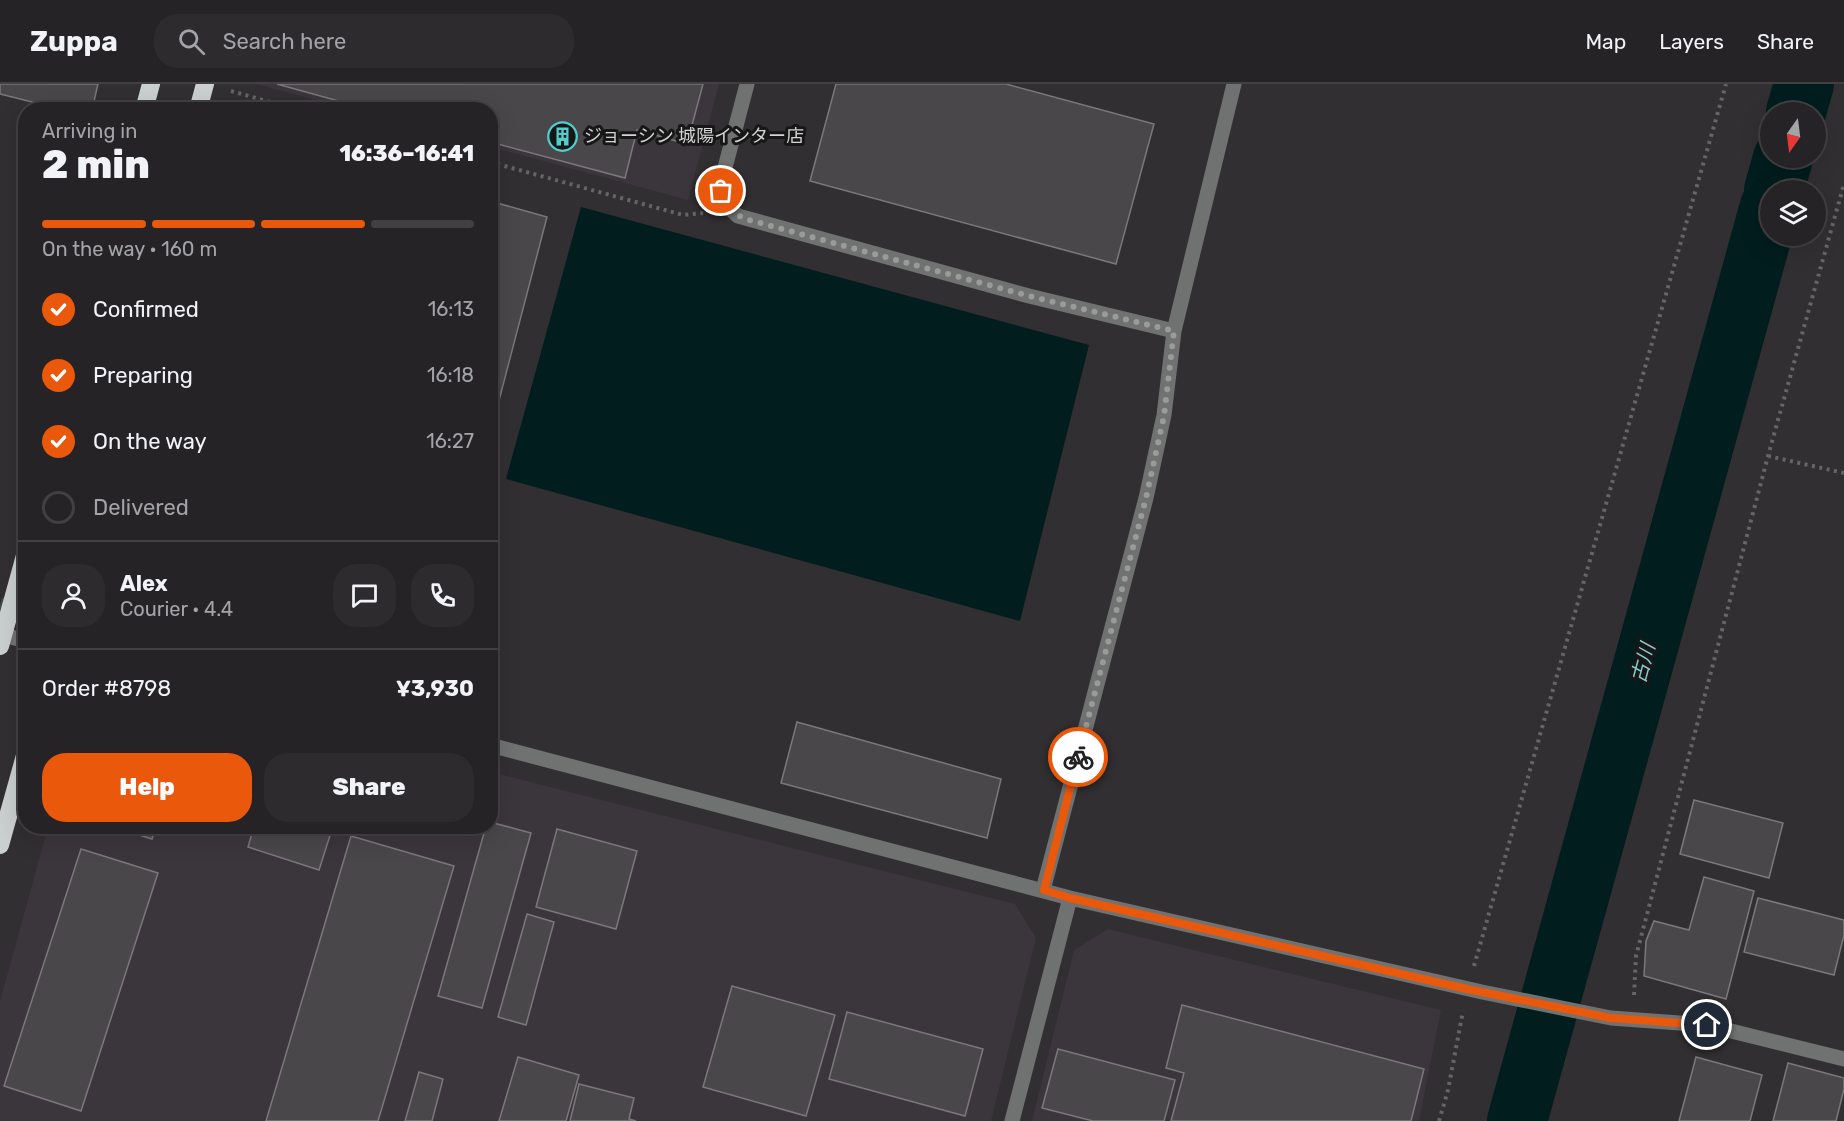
<!DOCTYPE html>
<html lang="en">
<head>
<meta charset="utf-8">
<style>
  :root { --surface:#252325; --page:#2d2b2d; --text:#f1f3f6; --muted:#a3a4a7; --line:#424042; --accent:#ea580c }
  body { margin:0; font-family:Rubik,"Noto Sans JP",sans-serif; background:var(--page); color:var(--text); height:100vh; display:flex; flex-direction:column; font-size:22px; white-space:nowrap }
  * { box-sizing:border-box; margin:0 }
  p { font-size:20px; color:var(--muted) }
  .icon { flex:none; width:33px; height:33px; fill:none; stroke:currentColor; stroke-width:2; stroke-linecap:round; stroke-linejoin:round }
  .map { position:relative; flex:1; overflow:hidden }
  .sheet { position:absolute; left:18px; top:18px; width:480px; height:732px; display:flex; flex-direction:column; background:var(--surface); border-radius:24px; box-shadow:0 6px 24px #0002,0 0 0 2px var(--line) }
  .sheet>* { flex:none }
  .needle { width:39px; rotate:194deg }
  .controls { position:absolute; left:1760px; top:18px; display:grid; gap:12px }
  .controls a { display:grid; place-items:center; width:66px; height:66px; border-radius:50%; background:var(--surface); box-shadow:0 6px 24px #0002,0 0 0 2px var(--line); font-size:30px }
  .pin { position:absolute; display:grid; place-items:center; width:51px; height:51px; color:#fff; margin:-26px; border:3px solid #fff; border-radius:50%; box-shadow:0 2px 6px #0007 }
  .courier { position:absolute; display:grid; place-items:center; width:60px; height:60px; margin:-30px; border:4px solid #ea580c; border-radius:50%; background:#fff; color:#222; box-shadow:0 2px 8px #0007 }
  .overview em { font-style:normal; font-weight:800 }
  .overview div { display:flex; flex-direction:column-reverse }
  .overview { display:flex; align-items:center; justify-content:space-between; height:102px; padding:0 24px }
  h1 { font-size:39px; font-weight:800; line-height:45px }
  .bar { display:grid; grid-template-columns:repeat(4,1fr); gap:9px 6px; align-content:center; height:72px; padding:0 24px }
  .bar i { height:8px; border-radius:4px; background:var(--line) }
  .bar .current { background:var(--accent) }
  .bar p { grid-column:span 4 }
  .line { display:flex; align-items:center; gap:15px; padding:0 24px; border-top:2px solid var(--line) }
  .line div { flex:1 }
  .round { display:grid; place-items:center; flex:none; width:63px; height:63px; border-radius:24px; background:var(--page) }
  ol { padding:0 24px; list-style:none }
  li { display:flex; align-items:center; gap:18px; height:66px }
  li p { margin-inline-start:auto }
  li .icon { padding:6px; border-radius:50%; background:var(--accent); color:#fff; stroke-width:4 }
  li:last-child { color:var(--muted) }
  li i { width:33px; height:33px; border:3px solid var(--line); border-radius:50% }
  .primary-button { display:flex; gap:12px; margin-top:auto; padding:12px 24px }
  .primary-button a { flex:1; height:69px; border-radius:24px; background:var(--accent); color:#fff; font-size:24px; font-weight:800; line-height:69px; text-align:center }
  .primary-button a+a { background:var(--page); color:var(--text) }
  header { display:flex; align-items:center; gap:36px; box-sizing:border-box; height:84px; padding:0 30px; background:var(--surface); border-bottom:2px solid var(--line) }
  header strong { font-size:28px }
  nav { display:flex; gap:33px; margin-inline-start:auto; font-size:21px }
  .search { width:420px; height:54px; background:var(--page); display:flex; align-items:center; gap:15px; box-sizing:border-box; padding:0 21px; border-radius:24px; color:var(--muted); font-size:22px }
  .map>svg:first-child { display:block }
  .built { fill:#3b353c }
  .water { fill:#021d1e }
  .lines { fill:none; stroke-linecap:round; stroke-linejoin:round }
  .river { stroke:#021d1e; stroke-width:60 }
  .building { fill:#4a474a; stroke:#7b787b; stroke-width:1.5 }
  .minor-tunnel { stroke:#494849; stroke-width:15; stroke-dasharray:15 8; stroke-linecap:butt }
  .path { stroke:#666466; stroke-width:4; stroke-dasharray:3 4.5; stroke-linecap:butt }
  .minor { stroke:#707272; stroke-width:15 }
  .highway { stroke:#cacfcf; stroke-width:18 }
  .done { stroke:#9b9a9b; stroke-width:6; stroke-dasharray:0 10.8 }
  .route { stroke:#ea580c; stroke-width:8 }
  .labels { text-anchor:middle; dominant-baseline:central; stroke-width:6; stroke-linejoin:round; paint-order:stroke }
  .poi-label { font-size:18px; fill:#d4d3d4; stroke:#181718; text-anchor:start }
  .water-label { font-size:20px; font-style:italic; fill:#85cdcd; stroke:#181718 }
</style>
</head>
<body>
<header>
<strong>Zuppa</strong>
<div class="search"><svg class="icon" aria-label="search" viewBox="0 0 24 24"><circle cx="10" cy="10" r="6"/><path d="M15 15l6 6"/></svg>Search here</div>
<nav><a>Map</a><a>Layers</a><a>Share</a></nav>
</header>
<div class="map">
<svg width="1844" height="1037" viewBox="0 0 1844 1037">
  <rect width="100%" height="100%" fill="#312f31"/>
  <path class="built" d="M256 0H719L688 116 491 63 490 26 351 25Z
    M491 688 1015 820 1036 854 991 1037H0V917L48 743 490 742Z
    M1108 845 1441 926 1419 1037H1032L1074 866Z"/>
  <path class="water" d="M581 123 1089 261 1020 537 506 395Z"/>
  <g class="lines">
    <path class="river" d="M1796 28 1804 0
      M1774 106 1783 74
      M1517 1037 1770 122"/>
  </g>
  <path class="building" d="M0 0H98L92 26H64L0 10Z
    M277 0H703L687 60 637 46 625 94 490 58V26H371Z
    M836 0H1006L1154 40 1116 180 810 97Z
    M490 117 547 133 490 351Z
    M797 638 1001 695 987 754 781 699Z
    M1694 716 1783 739 1769 794 1680 770Z
    M490 738 531 749 482 924 438 912 486 742H490Z
    M111 742H156L152 755Z
    M254 742H333L319 786 248 763Z
    M557 745 637 767 616 845 536 823Z
    M351 752 454 782 378 1037H266Z
    M81 765 158 789 81 1027 4 1002Z
    M1704 793 1754 807 1726 915 1644 892 1646 857 1654 837 1689 846Z
    M1758 814 1844 836V851L1834 891 1744 868Z
    M527 830 554 838 526 941 498 933Z
    M732 902 835 931 806 1032 703 1003Z
    M1182 921 1424 985 1411 1037H1171L1184 989 1166 984Z
    M847 928 983 965 965 1032 829 995Z
    M1058 965 1175 996 1164 1037H1093L1042 1024Z
    M518 973 579 991 566 1037H499Z
    M1696 973 1762 991 1750 1037H1679Z
    M1788 979 1844 994V1005L1836 1037H1773Z
    M419 988 443 995 432 1037H405Z
    M579 1000 634 1014 629 1035 636 1037H570Z"/>
  <g class="lines">
    <path class="minor-tunnel" d="M0 521 26 528"/>
    <path class="path" d="M231 7 299 26
      M490 78 683 131 703 129
      M1768 372 1844 389
      M1474 882 1726 0
      M1634 911 1636 872 1768 372 1844 100
      M1439 1037 1448 1006 1463 927"/>
    <path class="minor" d="M747 0 722 95C721 112 725 121 738 132L1029 212 1174 247
      M0 550 26 557
      M490 661 1070 814 1482 908 1611 934 1707 941 1844 975
      M1043 806 1146 414 1164 331 1174 247 1234 0
      M1012 1037 1070 814"/>
    <path class="highway" d="M144 26 151 0
      M198 26 205 0
      M0 562 26 468
      M0 761 26 668"/>
  </g>
  <g class="lines">
    <path class="done" d="M721 107C726 123 734 131 749 136L1029 212 1174 247 1164 332 1146 414 1078 673"/>
    <path class="route" d="M1078 673 1044 806 1070 814 1467 905 1611 934 1707 941"/>
  </g>
  <defs>
    <symbol id="building-ring" viewBox="-11 -11 22 22"><circle r="9.5" fill="#181718" stroke="#52cdce" stroke-width="1.5"/><path d="M-4-6H4V6H1V3H-1V6H-4ZM-2.5-4.3h1.7v1.8h-1.7ZM.8-4.3h1.7v1.8H.8ZM-2.5-1h1.7V.8h-1.7ZM.8-1h1.7V.8H.8Z" fill="#52cdce"/></symbol>
  </defs>
  <g fill-rule="evenodd">
    <use href="#building-ring" x="546" y="36" width="33" height="33"/>
  </g>
  <g class="labels">
    <g class="poi-label">
      <text x="584" y="52">ジョーシン 城陽インター店</text>
    </g>
    <g class="water-label">
      <text transform="translate(1643 579) rotate(-75)">古川</text>
    </g>
  </g>
</svg>
<div class="controls">
<a><svg class="needle" viewBox="-14 -14 28 28"><path d="M0-13l5 13h-10z" fill="#e53935"/><path d="M0 13l5-13h-10z" fill="#a3a4a7"/></svg></a>
<a><svg class="icon" aria-label="layers" viewBox="0 0 24 24"><path d="M12 4l9 5-9 5-9-5zM3 14l9 5 9-5"/></svg></a>
</div>
<div class="pin" style="left:721px;top:107px;background:#ea580c"><svg class="icon" aria-label="bag" viewBox="0 0 24 24"><path d="M5 8h14l-1 12H6zM9 8a3 3 0 0 1 6 0"/></svg></div>
<div class="pin" style="left:1707px;top:941px;background:#1f2937"><svg class="icon" aria-label="home" viewBox="0 0 24 24"><path d="M3 11l9-7 9 7M6 9v11h12V9"/></svg></div>
<div class="courier" style="left:1078px;top:673px"><svg class="icon" aria-label="bike" viewBox="0 0 24 24"><circle cx="6" cy="16" r="4"/><circle cx="18" cy="16" r="4"/><path d="M6 16l4-8h5l3 8M10 8l3 8H6M13 5h3"/></svg></div>
<section class="sheet">
<div class="overview"><div><h1>2 min</h1><p>Arriving in</p></div><em>16:36–16:41</em></div>
<div class="bar"><i class="current"></i><i class="current"></i><i class="current"></i><i></i><p>On the way · 160 m</p></div>
<ol>
<li><svg class="icon" aria-label="check" viewBox="0 0 24 24"><path d="M5 12l5 5 9-10"/></svg>Confirmed<p>16:13</p></li>
<li><svg class="icon" aria-label="check" viewBox="0 0 24 24"><path d="M5 12l5 5 9-10"/></svg>Preparing<p>16:18</p></li>
<li><svg class="icon" aria-label="check" viewBox="0 0 24 24"><path d="M5 12l5 5 9-10"/></svg>On the way<p>16:27</p></li>
<li><i></i>Delivered</li>
</ol>
<div class="line" style="height:108px"><a class="round"><svg class="icon" aria-label="person" viewBox="0 0 24 24"><circle cx="12" cy="8" r="4"/><path d="M4 21q1-7 8-7t8 7"/></svg></a><div><b>Alex</b><p>Courier · 4.4</p></div><a class="round"><svg class="icon" aria-label="chat" viewBox="0 0 24 24"><path d="M4 5h16v11H9l-5 4z"/></svg></a><a class="round"><svg class="icon" aria-label="phone" viewBox="0 0 24 24"><path d="M5 4h4l2 5-3 2q2 4 5 5l2-3 5 2v4C11 20 4 13 5 4z"/></svg></a></div>
<div class="line" style="height:78px"><div>Order #8798</div><b>¥3,930</b></div>
<div class="primary-button"><a>Help</a><a>Share</a></div>
</section>
</div>
</body>
</html>
